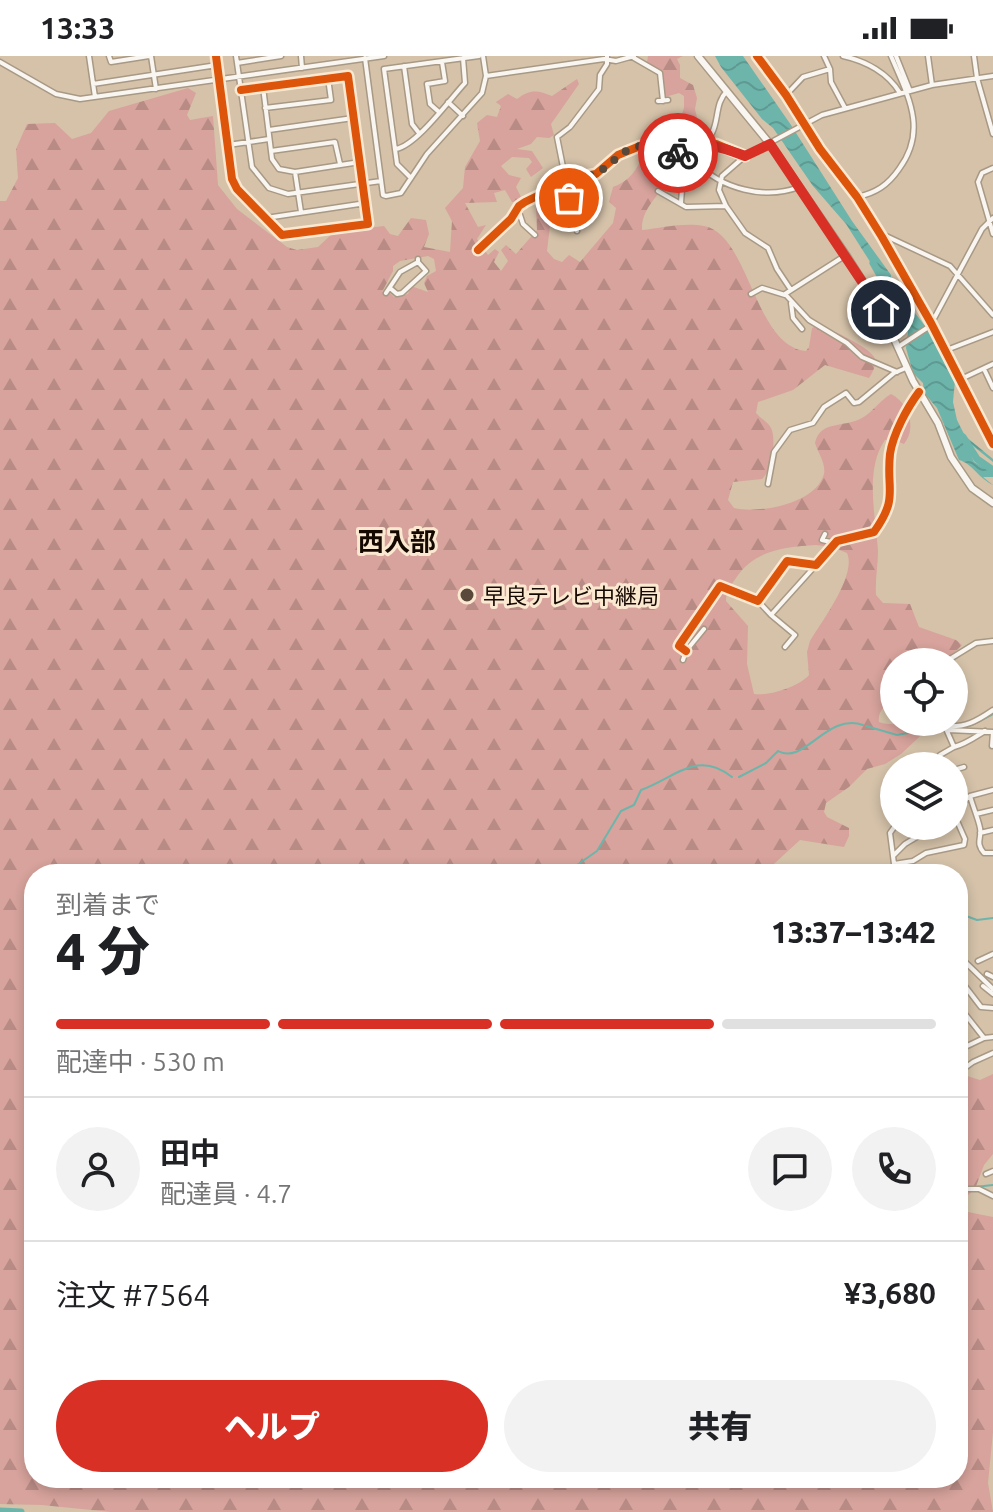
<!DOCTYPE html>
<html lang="ja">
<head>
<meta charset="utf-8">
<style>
  :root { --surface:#fff; --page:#f2f2f2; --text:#202124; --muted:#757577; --line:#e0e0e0; --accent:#d93025 }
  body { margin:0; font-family:Ubuntu,"Noto Sans JP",sans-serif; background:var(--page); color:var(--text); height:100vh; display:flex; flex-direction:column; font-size:30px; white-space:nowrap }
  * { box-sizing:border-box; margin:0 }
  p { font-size:26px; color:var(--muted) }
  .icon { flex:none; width:44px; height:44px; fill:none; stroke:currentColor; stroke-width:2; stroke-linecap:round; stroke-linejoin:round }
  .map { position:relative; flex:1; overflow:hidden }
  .details { position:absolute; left:24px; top:808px; width:944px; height:624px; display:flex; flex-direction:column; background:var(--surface); border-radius:32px; box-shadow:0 4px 12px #0003 }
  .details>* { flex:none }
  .fabs { position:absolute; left:880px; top:592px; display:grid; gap:16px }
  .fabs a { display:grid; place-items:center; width:88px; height:88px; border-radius:50%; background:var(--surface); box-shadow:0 4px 12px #0003; font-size:40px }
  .pin { position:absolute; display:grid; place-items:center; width:68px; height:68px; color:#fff; margin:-34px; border:4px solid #fff; border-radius:50%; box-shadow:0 2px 8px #0007 }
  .courier { position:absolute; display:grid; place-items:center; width:80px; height:80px; margin:-40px; border:6px solid #d93025; border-radius:50%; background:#fff; color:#222; box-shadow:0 2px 10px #0007 }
  .overview em { font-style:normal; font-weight:800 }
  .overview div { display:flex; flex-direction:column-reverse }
  .overview { display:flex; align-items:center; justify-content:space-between; height:136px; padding:0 32px }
  h1 { font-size:52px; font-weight:800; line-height:60px }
  .bar { display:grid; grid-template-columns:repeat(4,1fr); gap:12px 8px; align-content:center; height:96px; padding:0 32px }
  .bar i { height:10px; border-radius:6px; background:var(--line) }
  .bar .active { background:var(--accent) }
  .bar p { grid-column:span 4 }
  .line { display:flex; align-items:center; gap:20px; padding:0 32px; border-top:2px solid var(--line) }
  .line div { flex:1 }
  .round { display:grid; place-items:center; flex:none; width:84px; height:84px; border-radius:42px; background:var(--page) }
  .primary-button { display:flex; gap:16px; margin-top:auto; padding:16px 32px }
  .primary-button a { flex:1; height:92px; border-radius:48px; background:var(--accent); color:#fff; font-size:32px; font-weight:800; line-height:92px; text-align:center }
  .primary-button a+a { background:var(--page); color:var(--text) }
  .status { display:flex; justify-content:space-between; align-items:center; height:56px; padding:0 40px; background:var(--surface); direction:ltr }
  .status svg { height:22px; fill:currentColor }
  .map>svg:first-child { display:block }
  .forest { fill:url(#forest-firs); fill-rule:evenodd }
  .water { fill:url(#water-waves) }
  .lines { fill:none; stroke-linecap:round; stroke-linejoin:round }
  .stream { stroke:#6db5ab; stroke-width:2 }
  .river { stroke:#6db5ab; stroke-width:7 }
  .minor-casing { stroke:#a89985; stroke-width:7 }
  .major-casing { stroke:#a89985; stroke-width:9 }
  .minor { stroke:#f9f6f2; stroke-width:4 }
  .major { stroke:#f9f6f2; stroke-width:6 }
  .cycleway-casing { stroke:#fbe8d1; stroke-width:13 }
  .cycleway { stroke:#dd550b; stroke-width:8 }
  .done { stroke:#58493b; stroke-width:8; stroke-dasharray:0 14.4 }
  .route { stroke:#d93025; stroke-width:10 }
  .poi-dot { fill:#58493b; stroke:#fbe8d1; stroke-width:3 }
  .labels { text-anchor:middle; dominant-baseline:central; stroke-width:6; stroke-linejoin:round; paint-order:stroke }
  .poi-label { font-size:22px; fill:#140800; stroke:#fbe8d1; text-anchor:start }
  .quarter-label { font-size:26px; font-weight:bold; fill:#140800; stroke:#fbe8d1 }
</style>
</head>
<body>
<div class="status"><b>13:33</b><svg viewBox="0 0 49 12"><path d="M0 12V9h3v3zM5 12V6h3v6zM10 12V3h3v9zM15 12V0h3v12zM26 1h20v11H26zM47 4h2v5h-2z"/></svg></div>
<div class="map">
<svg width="993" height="1456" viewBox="0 0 993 1456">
  <defs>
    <pattern id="forest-firs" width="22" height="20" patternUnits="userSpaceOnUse" patternTransform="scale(2)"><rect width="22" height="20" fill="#d7a39c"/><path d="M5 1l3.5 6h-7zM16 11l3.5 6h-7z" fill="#b88b85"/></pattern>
    <pattern id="water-waves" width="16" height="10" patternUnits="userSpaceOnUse" patternTransform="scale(2)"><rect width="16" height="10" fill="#6db5ab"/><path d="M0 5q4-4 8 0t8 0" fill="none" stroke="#5e9a91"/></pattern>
  </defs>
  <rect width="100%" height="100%" fill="#d5c2a9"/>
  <path class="forest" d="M648 0H683L677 3 680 9V22L693 29 697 42 695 53 700 75 693 90 678 95V68L684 52V40L679 37 665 41 662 18 647 6Z
    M577 23 579 28 551 68 554 79 549 82 537 81 531 88 517 93 532 95 543 112 531 121 526 113 532 106 529 102 512 101 501 110 509 119 521 122 516 131 523 145 512 146 505 134 494 137 497 146 465 147 478 171 486 169 477 183 488 199 495 193 499 196 494 206 501 215 508 205 501 194 506 189 516 198 537 174 536 151 550 170 547 195 554 203 562 206 569 199 580 206 613 167 616 152 609 146 613 131C630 125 637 113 644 98L672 111C668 136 641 147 642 174 661 172 685 166 704 170 749 178 754 290 806 295L809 291 812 272 819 269C830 273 872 292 875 303 876 310 872 318 869 322L825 309 793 334 758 346 756 357C760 362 768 366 771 372 777 384 771 416 762 423L733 426 728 444 734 452C759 458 816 448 824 418 826 407 818 397 815 387 820 364 844 372 862 362 873 356 880 344 891 338 909 347 917 372 904 388L891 383 885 384C864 414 876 462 878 495 878 509 875 524 876 539L883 547 910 548 919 571 956 584 962 589 945 606H894V643C886 649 877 655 879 666 891 671 917 666 932 666V669L901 698 885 708 867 713 849 731 826 747 824 756 827 761 849 772V780L844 791 800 784 763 818H34V1422H958V1017L980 1024 993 1018V1098L984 1109 975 1133 966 1141 964 1150 968 1156 993 1161V1376L988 1427 993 1456H111L42 1449 0 1448V145H6L18 122 16 93 27 68 55 67 72 83 91 77 109 55 188 32 196 37 187 59 190 64 213 60 218 129 237 153 287 191 297 194 318 191 334 176 384 170 390 178 398 180 411 162 426 164 429 178 424 191 450 196 452 165 445 152 463 132 465 111 480 85 477 67 487 59 497 61 501 50 496 46 508 38 517 43C530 33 538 34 552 40ZM428 200 434 203 436 215 427 220 424 227 428 236 411 230 408 238 394 241 388 235 382 236 393 215V210L400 205ZM816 489 832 491 847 497C857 519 822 565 810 585L807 596 809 619C798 631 770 640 754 638L747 608 748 570 726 545C726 536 730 530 736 522 754 494 785 491 816 489Z"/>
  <path class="water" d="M715 0H743L791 69 852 165 891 219V227L930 276 955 325 953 346 957 364 965 380 993 403V406L968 386 966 388 974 406 993 416V421H983L993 429C977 421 973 408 959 404L937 352 924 337 923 327 913 317 906 292 908 276 901 246 888 233 878 214 874 212 846 168 813 130 773 72 762 63 721 11Z"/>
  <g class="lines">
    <path class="stream" d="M866 670 897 679 908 677 919 670 945 672
      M955 673 972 669 993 658
      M739 721 766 707 778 695C804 710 827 656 863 669
      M555 818 577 809 597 795 621 755 634 749 641 734C675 722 697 693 732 721
      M958 857 977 864 993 862
      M975 1131 993 1129"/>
    <path class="river" d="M873 207 908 269
      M963 381 977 403 993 414
      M0 1455 21 1456"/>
    <defs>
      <path id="minor" d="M89 0 95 41
        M109 0 111 6 149 0
        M151 0 156 33
        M216 0 232 123 237 133 282 179 368 168 348 20 241 34
        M236 0 252 111 269 132 288 138 381 125
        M301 0 302 12
        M757 0 786 39 820 93 857 141 882 181 931 267 993 388
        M824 0 830 13
        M843 0C866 5 888 17 900 37
        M896 0 910 35
        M928 0 932 29
        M974 0 977 22 993 78
        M365 2 383 139 386 140 401 137 427 98 482 37 486 20 483 0
        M634 2 660 17 663 45
        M0 6 56 38 80 43 384 0
        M237 7 281 0
        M404 10 412 68 419 77
        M486 20 604 3 616 5 634 0
        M93 28 217 9
        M263 31 272 103 279 113 295 116 360 106
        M727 35C715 47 719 64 712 77 707 87 698 95 696 106 721 133 765 144 799 131
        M786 39 803 21 830 13 831 26 845 52
        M658 45 668 44
        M448 46 463 60
        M265 52 331 44 328 22
        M439 56 430 48 427 28 445 25 442 6
        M269 74 353 62
        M228 89 269 83
        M396 93C417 89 450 43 465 27L463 2
        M271 95 335 86 340 108
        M993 112 982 117 978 126 993 178
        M295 116 301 156
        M411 122 397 108 384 13 479 0
        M566 126 557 81 570 71 599 33 600 19 607 8V0
        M564 127 577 175
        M658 135 686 151 726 150
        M857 141C876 137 888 129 899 113 928 74 908 40 891 0
        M681 147 682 133 696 106
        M518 153 523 168 535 179
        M266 162 366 147
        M882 181 886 180 950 210 993 259
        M478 194 511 163 519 150 525 146 574 122 596 118 618 99 640 90 672 98 696 91 716 88 745 100
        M846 199 785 238 809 264 847 287 862 301 897 316
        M390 232 397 238 402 237 426 215 418 206
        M791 234 777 213 768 192 745 177 726 150 719 134 722 120 745 100 822 59 932 29 993 20
        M386 237 400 216 418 206V203
        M751 238 762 232 785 239
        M791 247 793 262 802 273
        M898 291 930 270 982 173 993 162
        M944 295 993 276
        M984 313 993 332
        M961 323 993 308
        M768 428 774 396 790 374 813 367 824 351 846 337 854 347 859 346 894 317 906 312
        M825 478 822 484 835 487
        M758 545 771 559
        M785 591 795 579 771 559 816 509
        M686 595 679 590 680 588 720 530 758 545 787 505 816 509 837 485 874 476C899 441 886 435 890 398 893 378 907 352 919 336
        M683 604 686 595 704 573
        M952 606 950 603 976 587 993 585
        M954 611 961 628 954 639
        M943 666 954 691C966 688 975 681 985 675
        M945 670C965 672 977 665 993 654
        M948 674 993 676
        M992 690 993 676
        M938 710 940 699 954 691
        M954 714 964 711
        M970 740C973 751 978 762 980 772 982 783 975 786 984 797H993
        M954 753 970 740 993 734
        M976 758 993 754
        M895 770 890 777 893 800 905 788 935 770
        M980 777 993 774
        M893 800 894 808 913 805 926 797 964 789 965 783 954 758
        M958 899 993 933
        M978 905 993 898
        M987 918 993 921
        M958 921 981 951 993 952
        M983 930 993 938
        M958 949 984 982
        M958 984 965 991 984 982 993 981
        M958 1017 973 1006 993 997
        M986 1118 993 1115
        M958 1133H979L993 1140"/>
      <path id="major" d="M698 0 770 88 846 199 881 254 913 325 938 367 951 401 972 432 993 447"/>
    </defs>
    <use href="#minor" class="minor-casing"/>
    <use href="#major" class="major-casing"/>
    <use href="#minor" class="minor"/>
    <use href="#major" class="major"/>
    <defs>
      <path id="cycleway" d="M216 0 232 123 237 133 282 179 368 168 348 20 241 34
        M757 0 786 39 820 93 857 141 882 181 931 267 993 388
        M478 194 511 163 519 150 525 146 574 122 596 118 618 99 640 90 672 98 696 91 716 88 745 100
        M686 595 679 590 680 588 720 530 758 545 787 505 816 509 837 485 874 476C899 441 886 435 890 398 893 378 907 352 919 336"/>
    </defs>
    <use href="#cycleway" class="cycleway-casing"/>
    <use href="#cycleway" class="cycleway"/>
  </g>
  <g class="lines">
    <path class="done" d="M569 142 564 127C574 122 584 122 594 118 612 111 621 91 642 90 655 89 665 99 678 97"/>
    <path class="route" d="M678 97C709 86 716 89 745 100L770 88 881 254"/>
  </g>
  <circle class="poi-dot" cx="467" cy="539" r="8"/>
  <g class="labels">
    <g class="poi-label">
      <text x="483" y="539">早良テレビ中継局</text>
    </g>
    <g class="quarter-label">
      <text x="397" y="485">西入部</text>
    </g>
  </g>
</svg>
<div class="fabs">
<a><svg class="icon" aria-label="locate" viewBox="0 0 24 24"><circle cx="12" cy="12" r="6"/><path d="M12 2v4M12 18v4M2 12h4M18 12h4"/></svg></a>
<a><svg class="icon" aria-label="layers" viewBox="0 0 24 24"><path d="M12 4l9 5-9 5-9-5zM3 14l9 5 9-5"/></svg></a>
</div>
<div class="pin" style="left:569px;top:142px;background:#ea580c"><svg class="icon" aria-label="bag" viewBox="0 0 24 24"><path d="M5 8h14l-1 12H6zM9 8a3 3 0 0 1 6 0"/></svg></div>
<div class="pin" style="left:881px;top:254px;background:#1f2937"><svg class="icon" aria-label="home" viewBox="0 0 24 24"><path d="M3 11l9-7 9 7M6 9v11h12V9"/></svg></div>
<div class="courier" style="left:678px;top:97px"><svg class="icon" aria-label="bike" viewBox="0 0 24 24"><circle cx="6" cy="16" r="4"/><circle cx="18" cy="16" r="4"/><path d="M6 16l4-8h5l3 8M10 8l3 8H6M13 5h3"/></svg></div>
<section class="details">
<div class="overview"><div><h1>4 分</h1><p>到着まで</p></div><em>13:37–13:42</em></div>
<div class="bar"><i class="active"></i><i class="active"></i><i class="active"></i><i></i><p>配達中 · 530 m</p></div>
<div class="line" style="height:144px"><a class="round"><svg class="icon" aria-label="person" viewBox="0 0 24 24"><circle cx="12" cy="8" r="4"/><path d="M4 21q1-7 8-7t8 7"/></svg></a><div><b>田中</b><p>配達員 · 4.7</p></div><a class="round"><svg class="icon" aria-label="chat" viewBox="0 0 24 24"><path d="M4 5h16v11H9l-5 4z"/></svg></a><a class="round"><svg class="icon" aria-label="phone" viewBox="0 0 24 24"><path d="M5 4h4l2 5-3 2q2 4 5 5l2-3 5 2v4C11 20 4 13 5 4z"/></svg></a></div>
<div class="line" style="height:104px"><div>注文 #7564</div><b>¥3,680</b></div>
<div class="primary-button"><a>ヘルプ</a><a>共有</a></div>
</section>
</div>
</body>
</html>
